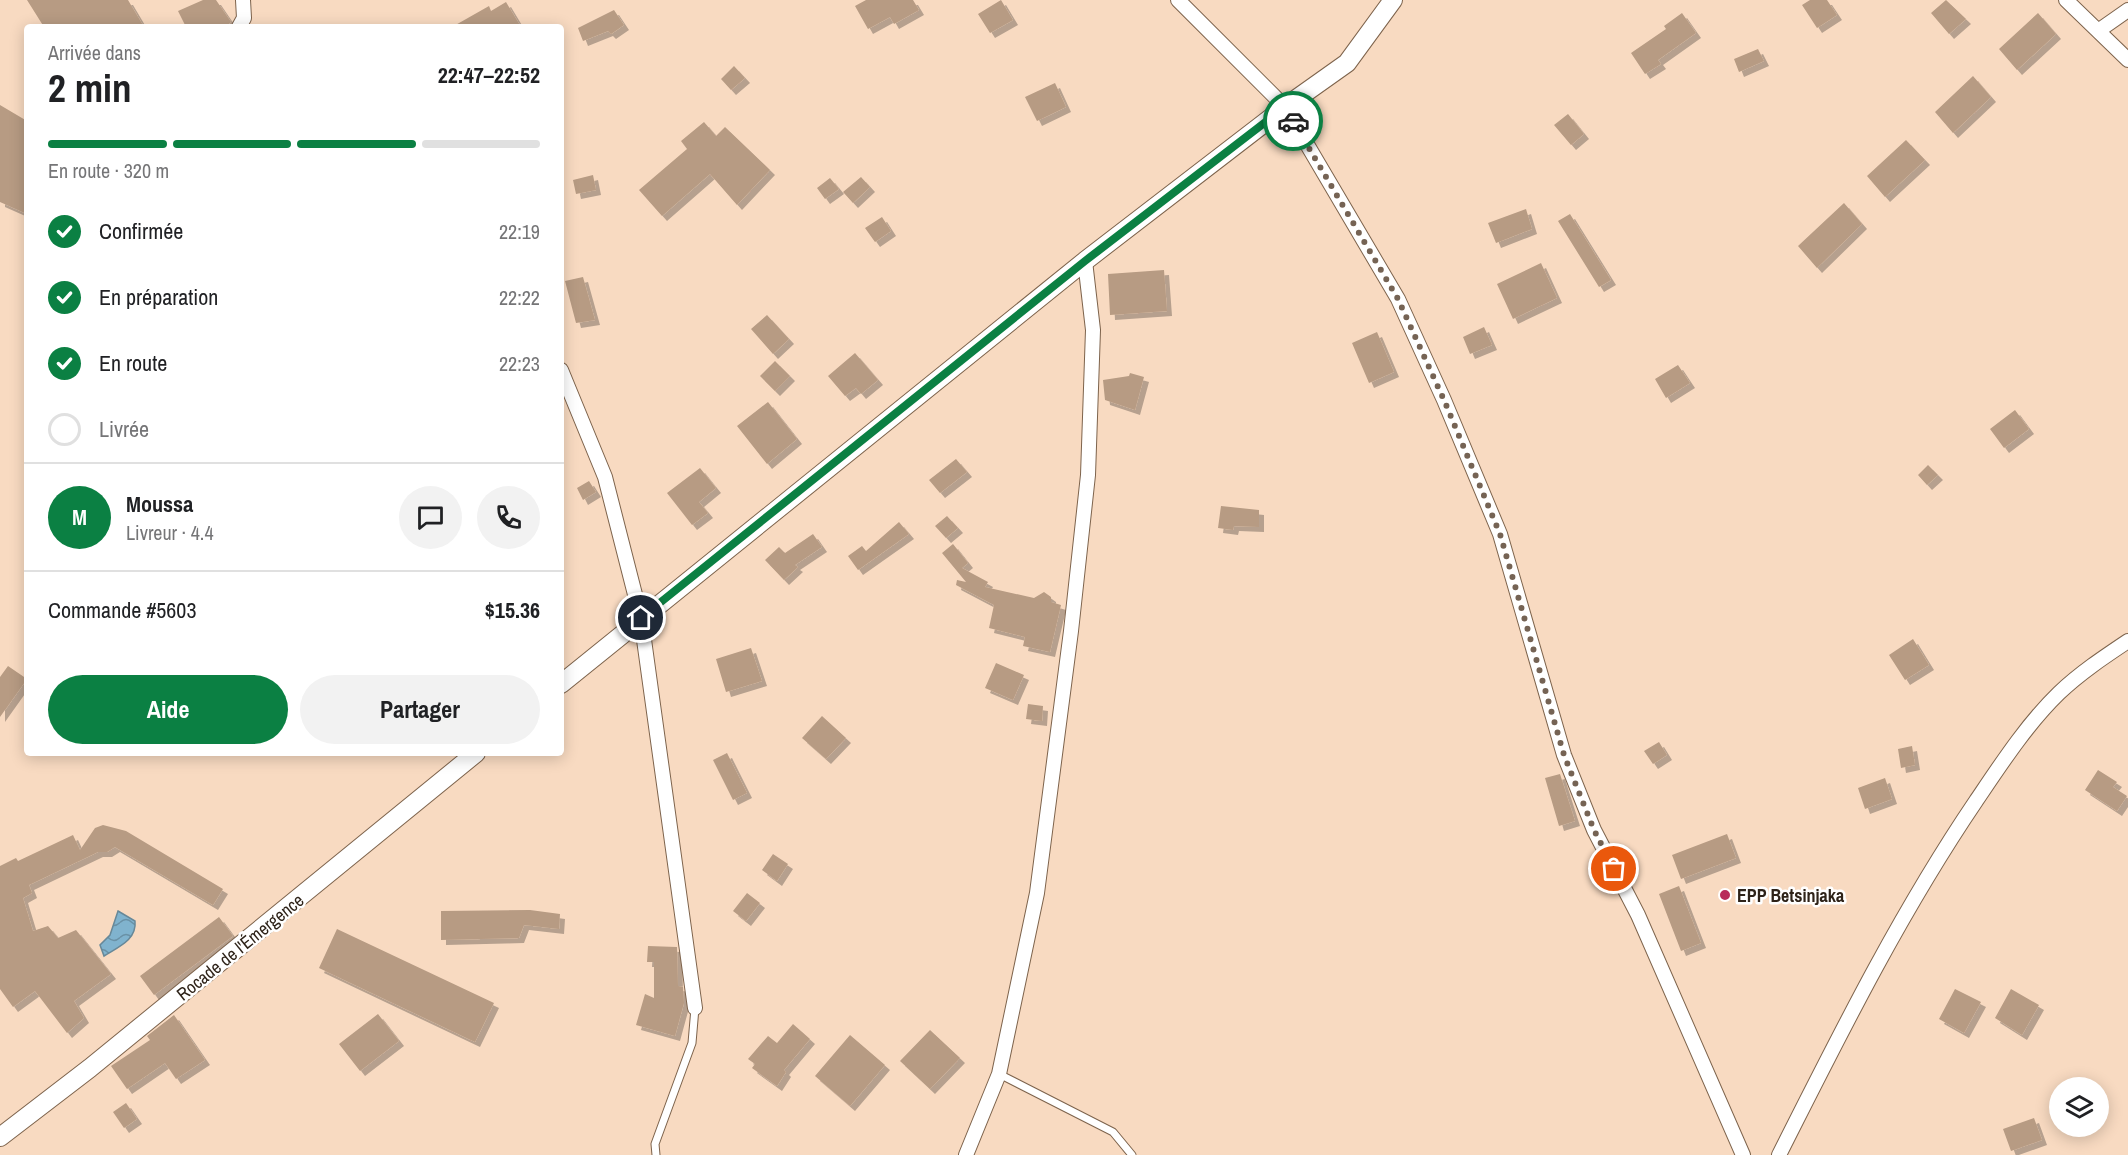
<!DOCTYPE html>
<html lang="fr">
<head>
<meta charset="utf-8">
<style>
  :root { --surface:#fff; --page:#f2f2f2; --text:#202124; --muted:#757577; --line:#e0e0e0; --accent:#0b8043 }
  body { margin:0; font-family:"Archivo Narrow",sans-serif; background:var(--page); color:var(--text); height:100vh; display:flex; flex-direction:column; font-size:22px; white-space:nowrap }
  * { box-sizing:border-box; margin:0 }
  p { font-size:20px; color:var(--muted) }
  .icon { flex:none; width:33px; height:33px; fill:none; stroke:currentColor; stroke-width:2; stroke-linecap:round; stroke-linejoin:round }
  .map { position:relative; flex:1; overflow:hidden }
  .panel { position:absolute; left:24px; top:24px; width:540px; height:732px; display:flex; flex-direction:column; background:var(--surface); border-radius:6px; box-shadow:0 3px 15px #0003 }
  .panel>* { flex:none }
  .fabs { position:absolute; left:2049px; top:1077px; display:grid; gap:12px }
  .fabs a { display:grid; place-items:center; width:60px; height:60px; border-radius:50%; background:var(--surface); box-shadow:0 3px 15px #0003; font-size:30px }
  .pin { position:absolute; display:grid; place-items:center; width:51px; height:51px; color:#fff; margin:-26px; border:3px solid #fff; border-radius:50%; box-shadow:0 2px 6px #0007 }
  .courier { position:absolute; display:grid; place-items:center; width:60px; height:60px; margin:-30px; border:4px solid #0b8043; border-radius:50%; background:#fff; color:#222; box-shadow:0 2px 8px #0007 }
  .overview em { font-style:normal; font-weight:800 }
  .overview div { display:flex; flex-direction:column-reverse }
  .overview { display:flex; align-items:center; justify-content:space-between; height:102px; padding:0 24px }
  h1 { font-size:39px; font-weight:800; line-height:45px }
  .bar { display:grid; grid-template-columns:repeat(4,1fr); gap:9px 6px; align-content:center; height:72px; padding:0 24px }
  .bar i { height:8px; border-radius:4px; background:var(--line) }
  .bar .active { background:var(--accent) }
  .bar p { grid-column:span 4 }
  .line { display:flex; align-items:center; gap:15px; padding:0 24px; border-top:2px solid var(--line) }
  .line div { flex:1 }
  .round { display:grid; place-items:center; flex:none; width:63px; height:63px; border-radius:32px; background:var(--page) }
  ol { padding:0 24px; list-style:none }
  li { display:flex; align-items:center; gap:18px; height:66px }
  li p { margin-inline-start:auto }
  li .icon { padding:6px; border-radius:50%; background:var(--accent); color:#fff; stroke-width:4 }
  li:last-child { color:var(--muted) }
  li i { width:33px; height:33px; border:3px solid var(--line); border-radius:50% }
  .cta { display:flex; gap:12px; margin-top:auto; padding:12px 24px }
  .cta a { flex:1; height:69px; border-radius:36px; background:var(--accent); color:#fff; font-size:24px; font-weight:800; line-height:69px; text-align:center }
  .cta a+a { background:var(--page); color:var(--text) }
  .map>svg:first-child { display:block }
  .water { fill:url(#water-waves); stroke:#678898; stroke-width:1.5 }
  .building { fill:#b79b83; filter:url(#shadow) }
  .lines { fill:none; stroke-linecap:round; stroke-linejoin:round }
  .service-casing { stroke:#7d634c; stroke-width:9 }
  .minor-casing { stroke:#7d634c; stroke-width:16 }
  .tertiary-casing { stroke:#7d634c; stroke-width:20 }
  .service { stroke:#fff; stroke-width:7 }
  .minor { stroke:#fff; stroke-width:14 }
  .tertiary { stroke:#fff; stroke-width:18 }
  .done { stroke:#756354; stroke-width:6; stroke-dasharray:0 10.8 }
  .route { stroke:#0b8043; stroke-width:8 }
  .poi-dot { fill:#b82a5b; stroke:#fff; stroke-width:2 }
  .labels { text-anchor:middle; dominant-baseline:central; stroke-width:5; stroke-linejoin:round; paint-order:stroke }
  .poi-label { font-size:18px; font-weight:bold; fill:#2e2319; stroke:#fff; text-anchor:start }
  .street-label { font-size:18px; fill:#2e2319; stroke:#fff }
</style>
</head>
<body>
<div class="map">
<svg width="2128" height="1155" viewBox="0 0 2128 1155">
  <defs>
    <pattern id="water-waves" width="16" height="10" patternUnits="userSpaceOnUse" patternTransform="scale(1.5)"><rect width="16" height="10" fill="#80b3ce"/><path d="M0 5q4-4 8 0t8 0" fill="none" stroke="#6991a6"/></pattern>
    <filter id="shadow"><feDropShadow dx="5" dy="5" stdDeviation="0" flood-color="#0004"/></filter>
  </defs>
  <rect width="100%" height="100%" fill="#f8dac1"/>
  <path class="water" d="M118 911 135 921C137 940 118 947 104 956L100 945 110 935Z"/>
  <path class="building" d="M27 0H128L144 27H44Z
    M203 0H216L231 22 225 27H186L178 11Z
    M866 0H913L919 10 894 24 890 17 868 29 855 6Z
    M1001 0 1013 20 990 33 978 14Z
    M1810 0H1827L1837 15 1817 28 1802 5Z
    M1946 0 1966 19 1949 34 1931 13Z
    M506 2 521 27H452L489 6 491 11Z
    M614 10 624 25 611 34 608 31 583 41 578 28Z
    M1682 13 1696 33 1658 60 1661 64 1645 74 1631 53 1666 29 1664 26Z
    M2038 13 2056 34 2017 70 1999 49Z
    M1758 49 1764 61 1739 72 1734 59Z
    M734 66 745 78 731 90 721 79Z
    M1973 76 1991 97 1953 133 1935 112Z
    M1055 83 1066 107 1037 121 1025 97Z
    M0 105 27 121V214L0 202Z
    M1568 114 1584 134 1571 145 1554 125Z
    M704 122 716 136 725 127 770 170 737 205 710 174 662 216 639 190 687 149 681 141Z
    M1906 140 1925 160 1885 197 1867 176Z
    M593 175 596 190 576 194 573 180Z
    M861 177 870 187 853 203 843 192Z
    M830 178 839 189 825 199 817 188Z
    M1844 203 1862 224 1817 268 1798 246Z
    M1526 209 1532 229 1496 243 1488 223Z
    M1570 214 1611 280 1599 287 1558 221Z
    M882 217 891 231 875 242 865 228Z
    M1541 263 1557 298 1513 319 1497 284Z
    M1164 270 1167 311 1110 315 1108 274Z
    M583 277 595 320 576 323 565 281Z
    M767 315 789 339 773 354 751 329Z
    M1484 327 1492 345 1470 354 1463 337Z
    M1377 332 1394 372 1369 383 1352 343Z
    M855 353 878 380 861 394 856 388 845 396 828 376Z
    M775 361 790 376 775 391 760 376Z
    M1678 365 1690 383 1666 398 1655 379Z
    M1130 373 1144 377 1135 410 1105 400 1103 380 1129 376Z
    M768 402 797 439 767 464 737 426Z
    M2015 410 2029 429 2004 448 1990 429Z
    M956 459 967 472 940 493 929 480Z
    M1928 465 1938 475 1927 485 1918 475Z
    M700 468 716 488 699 502 708 513 692 525 667 493Z
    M589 481 596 492 583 500 577 488Z
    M1221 506 1259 510V527L1234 526 1233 530 1218 528Z
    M947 516 958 528 946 538 935 526Z
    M899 522 909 534 858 570 848 556 862 546 866 551Z
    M813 534 822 547 795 565 798 567 784 580 765 560 779 547 785 553Z
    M953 544 968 563 962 568 988 582 985 587 1034 598 1044 592 1051 597V602L1061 605 1050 652 1023 646 1025 637 989 628 994 605 956 585 957 580 966 582 942 553Z
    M1913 639 1929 665 1905 680 1889 655Z
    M751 648 762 681 726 692 716 659Z
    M996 663 1024 675 1013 700 985 688Z
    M8 666 27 679 0 717V677Z
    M1028 704 1043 706 1042 721 1026 719Z
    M822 716 846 738 826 759 802 738Z
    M1659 742 1667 755 1653 764 1644 751Z
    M1912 746 1915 765 1901 768 1898 749Z
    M727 753 747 793 733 800 713 760Z
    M2098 770 2117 782 2113 787 2127 796 2117 811 2085 790Z
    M1560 774 1575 821 1559 826 1545 778Z
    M1885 778 1892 799 1865 809 1858 788Z
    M103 825 126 831 223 889 213 905 115 847 107 852H98L29 885 32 893 23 898 33 931 48 926 58 938 76 930 111 974 74 1001 84 1018 67 1033 35 991 13 1007 0 989V866L16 858 18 861 73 835 80 850 95 828Z
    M1727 834 1736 858 1681 879 1672 855Z
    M773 854 788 864 777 881 762 870Z
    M1679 886 1701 943 1681 951 1659 894Z
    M747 893 760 903 746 921 733 911Z
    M530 910 560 914 559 929 524 925 519 938 441 940V911Z
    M219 917 233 936 154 995 140 976Z
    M337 929 494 1003 475 1042 319 968Z
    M648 946 677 947 678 986 683 987 684 1003 675 1036 636 1025 645 994 654 998V962H647Z
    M1955 989 1981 1002 1964 1033 1939 1019Z
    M2011 989 2039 1005 2022 1035 1995 1018Z
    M378 1014 399 1041 360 1071 339 1044Z
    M174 1015 205 1060 176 1079 165 1063 127 1089 111 1066 150 1040 147 1036Z
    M793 1024 810 1039 784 1070 786 1072 777 1086 752 1068 755 1064 748 1059 768 1036 777 1043Z
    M930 1030 960 1058 930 1089 900 1061Z
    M850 1035 885 1065 850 1106 815 1076Z
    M126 1103 137 1119 124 1128 113 1112Z
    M2034 1118 2042 1140 2011 1151 2003 1129Z"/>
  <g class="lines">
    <defs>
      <path id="service" d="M999 1074 1113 1132 1132 1155
        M656 1155 655 1144 692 1043 695 1008"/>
      <path id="minor" d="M1178 0 1285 107 1398 299 1444 400 1500 534 1564 755 1594 830 1638 915 1743 1155
        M2066 0 2128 60
        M239 27 244 18 243 0
        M2098 31 2128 10
        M561 370 605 477 641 618 695 1008
        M966 1155 999 1074 1037 893 1071 631 1088 475 1093 330 1085 261
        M1779 1155C1840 1034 1900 913 1976 801 2001 764 2027 724 2059 693 2080 673 2104 657 2128 641"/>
      <path id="tertiary" d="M561 684 1085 261 1285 107 1347 63 1393 0
        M0 1137 90 1068 476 753"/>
    </defs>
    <use href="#service" class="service-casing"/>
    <use href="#minor" class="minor-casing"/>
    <use href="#tertiary" class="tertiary-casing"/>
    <use href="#service" class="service"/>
    <use href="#minor" class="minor"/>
    <use href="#tertiary" class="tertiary"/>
  </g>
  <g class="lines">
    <path class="done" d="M1293 121 1398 299 1444 400 1500 534 1564 755 1594 830 1614 869"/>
    <path class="route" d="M641 618 1085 261 1285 107 1293 121"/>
  </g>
  <circle class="poi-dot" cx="1725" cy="895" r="6"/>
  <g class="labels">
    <g class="poi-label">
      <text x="1737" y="895">EPP Betsinjaka</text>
    </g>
    <g class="street-label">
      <text transform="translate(240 947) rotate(-39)">Rocade de l'Émergence</text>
    </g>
  </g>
</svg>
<div class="fabs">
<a><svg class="icon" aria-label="layers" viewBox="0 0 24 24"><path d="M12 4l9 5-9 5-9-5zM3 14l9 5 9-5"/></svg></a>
</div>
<div class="pin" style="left:1614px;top:869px;background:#ea580c"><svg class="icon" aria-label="bag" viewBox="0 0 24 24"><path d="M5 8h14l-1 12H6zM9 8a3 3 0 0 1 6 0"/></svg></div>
<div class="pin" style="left:641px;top:618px;background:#1f2937"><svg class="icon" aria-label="home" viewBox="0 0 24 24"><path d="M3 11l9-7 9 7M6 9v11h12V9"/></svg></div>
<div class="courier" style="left:1293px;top:121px"><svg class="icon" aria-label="car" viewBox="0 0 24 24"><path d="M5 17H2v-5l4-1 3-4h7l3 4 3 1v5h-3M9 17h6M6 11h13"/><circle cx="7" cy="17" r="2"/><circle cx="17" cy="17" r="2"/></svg></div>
<section class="panel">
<div class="overview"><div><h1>2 min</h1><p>Arrivée dans</p></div><em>22:47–22:52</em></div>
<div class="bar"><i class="active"></i><i class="active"></i><i class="active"></i><i></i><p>En route · 320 m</p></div>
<ol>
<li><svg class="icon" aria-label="check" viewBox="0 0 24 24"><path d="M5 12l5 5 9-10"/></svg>Confirmée<p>22:19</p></li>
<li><svg class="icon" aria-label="check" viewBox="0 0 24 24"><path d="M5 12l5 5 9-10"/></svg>En préparation<p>22:22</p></li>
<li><svg class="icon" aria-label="check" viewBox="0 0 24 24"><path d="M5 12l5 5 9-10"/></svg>En route<p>22:23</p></li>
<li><i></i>Livrée</li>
</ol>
<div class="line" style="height:108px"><b class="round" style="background:var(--accent);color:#fff">M</b><div><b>Moussa</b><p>Livreur · 4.4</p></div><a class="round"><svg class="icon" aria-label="chat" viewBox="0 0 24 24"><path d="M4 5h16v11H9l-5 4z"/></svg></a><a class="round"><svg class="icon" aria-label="phone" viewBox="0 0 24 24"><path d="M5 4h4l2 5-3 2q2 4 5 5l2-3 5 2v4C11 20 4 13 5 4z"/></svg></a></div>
<div class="line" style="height:78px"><div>Commande #5603</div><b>$15.36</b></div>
<div class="cta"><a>Aide</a><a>Partager</a></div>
</section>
</div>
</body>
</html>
